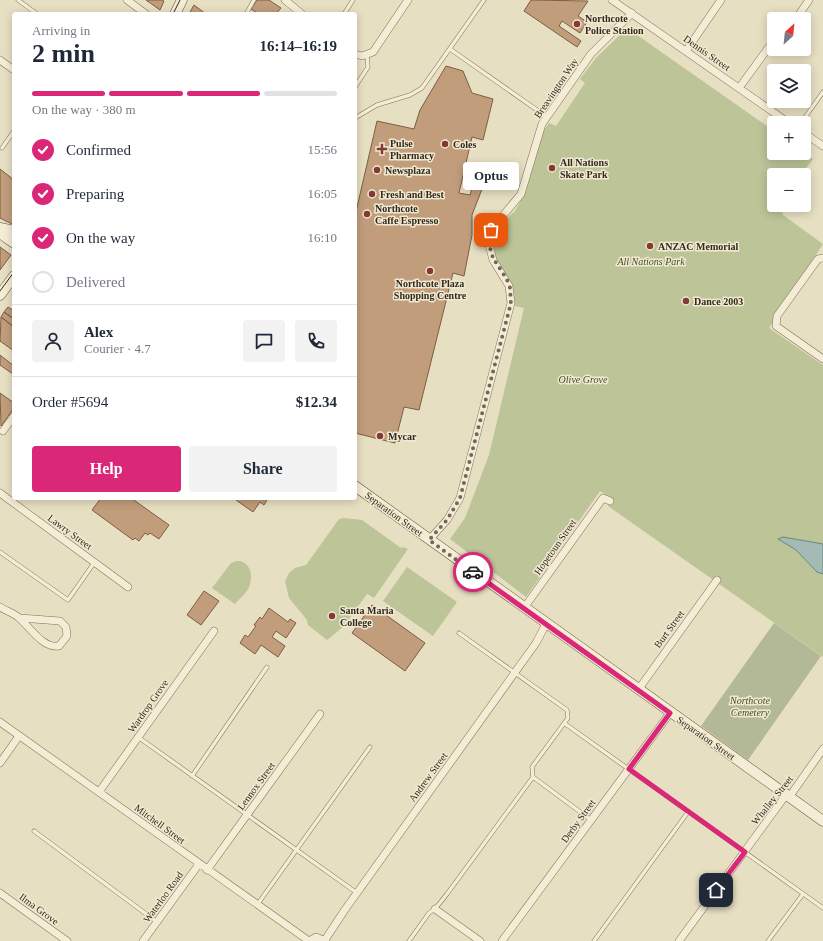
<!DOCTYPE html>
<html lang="en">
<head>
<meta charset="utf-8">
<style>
  :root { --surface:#fff; --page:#f2f2f3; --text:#1f2937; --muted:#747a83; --line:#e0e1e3; --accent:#db2777 }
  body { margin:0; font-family:"Times New Roman",serif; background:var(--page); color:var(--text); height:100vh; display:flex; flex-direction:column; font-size:15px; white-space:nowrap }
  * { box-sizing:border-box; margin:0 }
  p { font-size:13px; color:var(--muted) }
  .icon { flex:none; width:22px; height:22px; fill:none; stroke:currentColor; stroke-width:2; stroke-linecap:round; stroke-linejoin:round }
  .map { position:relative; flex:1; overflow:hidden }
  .panel { position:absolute; left:12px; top:12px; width:345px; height:488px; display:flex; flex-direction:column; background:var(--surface); border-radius:4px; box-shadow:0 2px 10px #0003 }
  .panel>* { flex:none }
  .needle { width:26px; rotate:27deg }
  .controls { position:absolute; left:767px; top:12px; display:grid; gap:8px }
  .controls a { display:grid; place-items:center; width:44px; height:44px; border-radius:4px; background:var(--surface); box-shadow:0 2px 10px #0003; font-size:20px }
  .pin { position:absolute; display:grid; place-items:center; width:34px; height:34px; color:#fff; margin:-17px; border-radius:8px; box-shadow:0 2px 6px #0006 }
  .courier { position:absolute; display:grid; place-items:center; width:40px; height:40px; margin:-20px; border:3px solid #db2777; border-radius:50%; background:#fff; color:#222; box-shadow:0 1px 5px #0007 }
  .bubble { position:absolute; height:28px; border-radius:4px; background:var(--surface); box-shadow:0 2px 10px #0003; font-size:13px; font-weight:700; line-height:28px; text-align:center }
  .head em { font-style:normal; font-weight:700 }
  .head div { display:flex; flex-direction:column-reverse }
  .head { display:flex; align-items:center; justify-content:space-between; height:68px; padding:0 20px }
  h1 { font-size:26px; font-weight:700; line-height:30px }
  .bar { display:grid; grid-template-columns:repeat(4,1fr); gap:6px 4px; align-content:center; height:48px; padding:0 20px }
  .bar i { height:5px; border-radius:3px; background:var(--line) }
  .bar .on { background:var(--accent) }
  .bar p { grid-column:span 4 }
  .line { display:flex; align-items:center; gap:10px; padding:0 20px; border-top:1px solid var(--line) }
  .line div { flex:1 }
  .round { display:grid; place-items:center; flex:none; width:42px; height:42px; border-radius:4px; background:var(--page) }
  ol { padding:0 20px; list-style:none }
  li { display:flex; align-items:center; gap:12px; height:44px }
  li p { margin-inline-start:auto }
  li .icon { padding:4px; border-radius:50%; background:var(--accent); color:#fff; stroke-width:4 }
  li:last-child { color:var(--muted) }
  li i { width:22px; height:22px; border:2px solid var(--line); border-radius:50% }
  .primary-button { display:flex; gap:8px; margin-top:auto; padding:8px 20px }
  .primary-button a { flex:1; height:46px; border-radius:4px; background:var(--accent); color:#fff; font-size:16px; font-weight:700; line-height:46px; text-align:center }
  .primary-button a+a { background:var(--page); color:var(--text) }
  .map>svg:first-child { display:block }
  .green { fill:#bcc498 }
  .cemetery { fill:#b3b996 }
  .water { fill:#a4bbb5; stroke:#6c8782 }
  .building { fill:#c19d7c; stroke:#7b5e44 }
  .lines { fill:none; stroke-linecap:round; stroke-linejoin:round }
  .lane-casing { stroke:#7f715b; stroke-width:4.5 }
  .street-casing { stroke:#7f715b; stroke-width:8 }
  .secondary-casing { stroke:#61523f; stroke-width:11 }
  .lane { stroke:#f4ecd4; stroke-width:3.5 }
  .street { stroke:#f4ecd4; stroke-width:7 }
  .secondary { stroke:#f4ecd4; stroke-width:10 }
  .tram { stroke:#31281e; stroke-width:1 }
  .done { stroke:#716857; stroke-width:4; stroke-dasharray:0 7.2 }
  .route { stroke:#db2777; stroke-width:5 }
  .poi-dot { fill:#863833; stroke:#f0e9d0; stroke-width:1.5 }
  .labels { text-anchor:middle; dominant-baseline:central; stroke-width:3; stroke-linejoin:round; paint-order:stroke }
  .poi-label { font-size:10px; font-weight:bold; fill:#31281e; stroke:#f0e9d0; text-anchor:start }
  .street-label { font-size:10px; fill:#31281e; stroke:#f0e9d0 }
  .park-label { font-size:10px; font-style:italic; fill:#3f4b27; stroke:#f0e9d0 }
</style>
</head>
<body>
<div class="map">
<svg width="823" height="941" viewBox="0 0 823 941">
  <rect width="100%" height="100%" fill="#e7dfc2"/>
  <path class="green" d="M627 28 774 131V153H804L813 159 801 175H774V205H781L783 215 823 244 769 328 823 365V657L608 506 613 499 600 491 526 597 450 539 465 518 489 455 524 308 515 306 512 284 496 259 493 242 499 225 515 211 526 191 543 132 549 123 556 126 585 83 580 79 596 58Z
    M344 518 362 520 401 548 403 547 408 549 374 598 367 594 343 627 327 640 308 625 307 620 289 598 285 581 289 573 295 568 306 565 339 519Z
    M236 561C250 560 254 575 249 587 247 593 239 599 235 604L212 588 231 563Z
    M407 567 457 602 433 636 383 601Z"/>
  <path class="cemetery" d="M774 623 821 656 748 760 701 726Z"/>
  <path class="water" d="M783 537 823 544V574L817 572 796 550 778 539Z"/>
  <path class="building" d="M146 0H162L164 1 160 10Z
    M257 0H269L281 8 276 14H259L251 9Z
    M531 0 588 1 578 16 587 22 580 33 562 21 559 26 581 41 577 47 524 11Z
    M194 5 206 14H189Z
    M446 66 463 71 472 93 493 99 483 140 472 137 459 193 470 195 473 186 482 189 472 215V235L464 276 453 273 419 410 404 407 395 443 355 433V216L377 121 414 129 420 110Z
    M0 169 14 180V225L0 218Z
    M0 247 11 255 0 270Z
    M8 307 14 311V319L4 312Z
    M4 312 14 319V327L1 317Z
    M1 317 14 327V351L0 341Z
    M0 355 14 366 13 374 0 365Z
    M0 393 14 403V408L1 426Z
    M101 498H131L169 525 159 539 150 533 148 535 145 533 139 541 135 538 133 540 92 510Z
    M237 498H268L264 505 260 502 253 512 236 500Z
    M204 591 219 601 201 625 187 615Z
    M372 605 425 643 405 671 352 633Z
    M269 608 288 622 290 619 296 623 286 638 276 631 272 637 285 646 278 657 261 645 255 654 240 643 245 635 248 637 256 626 254 625 260 617 262 619Z"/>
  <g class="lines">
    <defs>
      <path id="lane" d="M18 0 37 14
        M246 14 254 0
        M344 14 353 0
        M450 49 547 117
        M355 87 368 67 367 56
        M355 118 377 105 410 95 422 88 484 0
        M801 123 823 92
        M2 148 14 131
        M0 552 68 600 94 563
        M564 723 823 908
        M138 737 357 893
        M192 776 267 667
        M533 777 591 820
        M34 831 157 922
        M257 905 370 747
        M409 941 429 913 435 909 447 894 533 777 532 767 568 718 567 710 459 633
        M594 941 688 812
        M768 941 803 894"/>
      <path id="street" d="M127 0 146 14
        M285 0 302 14
        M612 0 789 123
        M796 19 809 0
        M686 51 721 0
        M355 54 362 56 373 52 408 0
        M0 60 14 70
        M739 88 774 40
        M804 133 823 146
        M823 258 818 259 777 316 776 326 823 359
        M3 431 14 416
        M0 493 128 587
        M429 540 447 520 460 498 511 303 509 286 493 260 489 245 491 230 521 194 542 124 591 54 632 13
        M0 607C6 611 14 613 19 618 30 627 43 649 59 646L67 636 66 627 60 621 20 618
        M524 608 603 498 610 501
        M638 690 717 580
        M0 722 309 941
        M0 763 19 736
        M99 792 214 631
        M207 870 320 714
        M0 893 67 941
        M435 909 480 941
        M325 940 344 911 536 643 546 624
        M143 941 199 864
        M309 941 316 937 326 941
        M502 941 670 713
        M679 941 786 795 792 793 823 749"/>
      <path id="secondary" d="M175 14 182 0
        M0 228 14 231
        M0 233 14 243
        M0 295 14 276
        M355 486 823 821"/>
    </defs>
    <use href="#lane" class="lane-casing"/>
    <use href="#street" class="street-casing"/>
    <use href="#secondary" class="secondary-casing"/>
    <use href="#lane" class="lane"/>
    <use href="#street" class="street"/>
    <use href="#secondary" class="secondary"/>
    <path class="tram" d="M173 14 180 0
      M0 291 14 272"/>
  </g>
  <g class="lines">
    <path class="done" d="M473 572 429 540 447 520 460 498 511 303C510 297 511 289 509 284 498 261 486 259 491 230"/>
    <path class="route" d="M473 572 670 713 629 769 745 852 716 890"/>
  </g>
  <g class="poi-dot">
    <circle cx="577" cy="24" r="4"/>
    <circle cx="445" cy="144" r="4"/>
    <path d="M380 143h4v4h4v4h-4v4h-4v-4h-4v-4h4z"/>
    <circle cx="552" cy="168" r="4"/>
    <circle cx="377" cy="170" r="4"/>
    <circle cx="372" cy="194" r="4"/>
    <circle cx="367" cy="214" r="4"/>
    <circle cx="650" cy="246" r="4"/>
    <circle cx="430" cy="271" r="4"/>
    <circle cx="686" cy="301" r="4"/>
    <circle cx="380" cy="436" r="4"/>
    <circle cx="332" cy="616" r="4"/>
  </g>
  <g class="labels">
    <g class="poi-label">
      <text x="585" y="18">Northcote<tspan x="585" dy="12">Police Station</tspan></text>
      <text x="390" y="143">Pulse<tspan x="390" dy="12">Pharmacy</tspan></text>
      <text x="453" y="144">Coles</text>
      <text x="560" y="162">All Nations<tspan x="560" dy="12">Skate Park</tspan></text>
      <text x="385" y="170">Newsplaza</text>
      <text x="380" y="194">Fresh and Best</text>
      <text x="375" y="208">Northcote<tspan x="375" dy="12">Caffe Espresso</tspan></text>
      <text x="658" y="246">ANZAC Memorial</text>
      <text x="430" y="283" text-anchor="middle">Northcote Plaza<tspan x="430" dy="12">Shopping Centre</tspan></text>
      <text x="694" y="301">Dance 2003</text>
      <text x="388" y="436">Mycar</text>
      <text x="340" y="610">Santa Maria<tspan x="340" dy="12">College</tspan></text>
    </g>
    <g class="street-label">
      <text transform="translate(707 53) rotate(35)">Dennis Street</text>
      <text transform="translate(556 88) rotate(-56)">Breavington Way</text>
      <text transform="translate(394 514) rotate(36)">Separation Street</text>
      <text transform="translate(70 532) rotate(36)">Lawry Street</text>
      <text transform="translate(555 547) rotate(-55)">Hopetoun Street</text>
      <text transform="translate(669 629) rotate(-54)">Burt Street</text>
      <text transform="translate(148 706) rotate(-55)">Wardrop Grove</text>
      <text transform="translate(706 738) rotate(35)">Separation Street</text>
      <text transform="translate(428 777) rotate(-54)">Andrew Street</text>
      <text transform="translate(256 786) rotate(-54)">Lennox Street</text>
      <text transform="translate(772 800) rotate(-51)">Whalley Street</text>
      <text transform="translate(578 821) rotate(-54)">Derby Street</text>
      <text transform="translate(160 824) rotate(36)">Mitchell Street</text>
      <text transform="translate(163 897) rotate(-54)">Waterloo Road</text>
      <text transform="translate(39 909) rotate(36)">Ilma Grove</text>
    </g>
    <g class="park-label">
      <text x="651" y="261">All Nations Park</text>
      <text x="583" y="379">Olive Grove</text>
      <text x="750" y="700">Northcote<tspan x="750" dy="12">Cemetery</tspan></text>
    </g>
  </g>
</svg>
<div class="controls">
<a><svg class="needle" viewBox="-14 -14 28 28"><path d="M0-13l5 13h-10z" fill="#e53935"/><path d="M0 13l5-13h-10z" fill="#747a83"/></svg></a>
<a><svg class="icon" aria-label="layers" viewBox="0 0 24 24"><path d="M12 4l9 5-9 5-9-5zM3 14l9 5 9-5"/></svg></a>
<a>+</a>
<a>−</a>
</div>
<div class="pin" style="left:491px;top:230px;background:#ea580c"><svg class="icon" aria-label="bag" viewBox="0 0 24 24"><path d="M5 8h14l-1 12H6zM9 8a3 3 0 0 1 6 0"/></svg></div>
<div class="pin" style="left:716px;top:890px;background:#1f2937"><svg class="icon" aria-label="home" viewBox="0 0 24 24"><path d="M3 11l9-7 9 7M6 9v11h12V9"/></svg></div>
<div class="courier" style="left:473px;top:572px"><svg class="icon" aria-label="car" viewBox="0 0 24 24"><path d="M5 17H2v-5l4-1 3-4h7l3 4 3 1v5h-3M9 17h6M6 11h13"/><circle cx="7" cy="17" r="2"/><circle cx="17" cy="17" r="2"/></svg></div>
<div class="bubble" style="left:463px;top:162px;width:56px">Optus</div>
<section class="panel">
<div class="head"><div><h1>2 min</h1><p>Arriving in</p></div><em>16:14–16:19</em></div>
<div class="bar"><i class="on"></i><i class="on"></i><i class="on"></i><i></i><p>On the way · 380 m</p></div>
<ol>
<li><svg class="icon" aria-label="check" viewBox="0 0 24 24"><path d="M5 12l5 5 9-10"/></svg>Confirmed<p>15:56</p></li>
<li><svg class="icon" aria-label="check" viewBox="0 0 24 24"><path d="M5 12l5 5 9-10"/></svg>Preparing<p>16:05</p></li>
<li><svg class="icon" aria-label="check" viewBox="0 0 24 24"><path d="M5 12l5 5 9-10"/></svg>On the way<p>16:10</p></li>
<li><i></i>Delivered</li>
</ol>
<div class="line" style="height:72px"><a class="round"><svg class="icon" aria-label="person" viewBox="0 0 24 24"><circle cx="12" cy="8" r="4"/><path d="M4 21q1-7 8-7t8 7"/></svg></a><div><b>Alex</b><p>Courier · 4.7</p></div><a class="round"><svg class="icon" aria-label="chat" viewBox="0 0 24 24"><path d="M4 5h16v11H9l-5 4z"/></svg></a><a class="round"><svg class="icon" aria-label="phone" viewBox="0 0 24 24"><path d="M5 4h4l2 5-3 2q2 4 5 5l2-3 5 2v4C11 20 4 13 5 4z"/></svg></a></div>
<div class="line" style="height:52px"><div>Order #5694</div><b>$12.34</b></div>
<div class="primary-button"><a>Help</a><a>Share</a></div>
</section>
</div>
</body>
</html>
